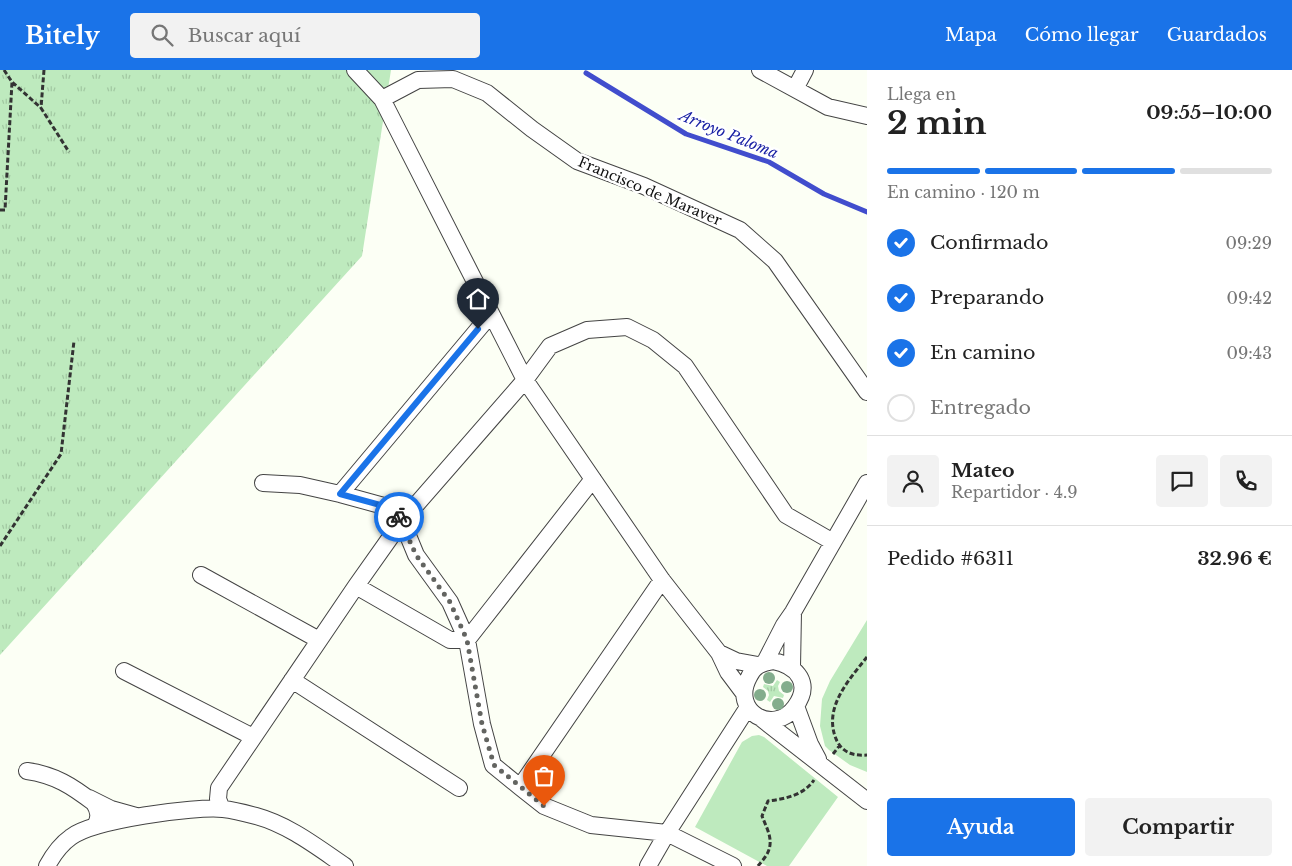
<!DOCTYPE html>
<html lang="es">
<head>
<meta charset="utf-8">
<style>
  :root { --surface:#fff; --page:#f2f2f2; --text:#222; --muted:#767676; --line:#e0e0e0; --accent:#1a73e8 }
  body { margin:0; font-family:"Libre Baskerville",serif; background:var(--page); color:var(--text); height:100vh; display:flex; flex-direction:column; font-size:19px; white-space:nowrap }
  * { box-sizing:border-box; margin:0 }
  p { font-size:16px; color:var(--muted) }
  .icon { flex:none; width:28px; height:28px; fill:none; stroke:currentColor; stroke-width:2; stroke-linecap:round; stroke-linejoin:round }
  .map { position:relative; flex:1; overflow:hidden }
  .panel { display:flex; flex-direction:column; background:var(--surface); width:425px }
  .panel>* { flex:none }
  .pin { position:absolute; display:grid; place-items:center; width:42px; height:42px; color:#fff; margin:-51px -21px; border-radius:50% 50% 50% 0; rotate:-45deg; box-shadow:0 0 5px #0007 }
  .pin .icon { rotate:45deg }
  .courier { position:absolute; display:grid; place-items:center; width:50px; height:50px; margin:-25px; border:4px solid #1a73e8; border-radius:50%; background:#fff; color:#222; box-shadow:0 1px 6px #0007 }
  .head em { font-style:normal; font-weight:700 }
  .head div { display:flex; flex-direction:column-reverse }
  .head { display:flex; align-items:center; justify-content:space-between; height:85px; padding:0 20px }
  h1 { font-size:32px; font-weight:700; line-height:38px }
  .bar { display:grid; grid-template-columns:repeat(4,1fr); gap:8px 5px; align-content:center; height:60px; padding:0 20px }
  .bar i { height:6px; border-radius:4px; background:var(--line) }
  .bar .active { background:var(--accent) }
  .bar p { grid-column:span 4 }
  .line { display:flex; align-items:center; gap:12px; padding:0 20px; border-top:1px solid var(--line) }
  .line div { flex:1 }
  .round { display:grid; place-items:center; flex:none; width:52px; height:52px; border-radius:5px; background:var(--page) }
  ol { padding:0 20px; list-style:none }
  li { display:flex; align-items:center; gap:15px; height:55px }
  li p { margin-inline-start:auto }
  li .icon { padding:5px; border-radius:50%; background:var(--accent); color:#fff; stroke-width:4 }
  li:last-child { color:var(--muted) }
  li i { width:28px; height:28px; border:2px solid var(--line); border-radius:50% }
  .action { display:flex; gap:10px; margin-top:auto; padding:10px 20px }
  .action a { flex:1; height:58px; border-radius:5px; background:var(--accent); color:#fff; font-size:20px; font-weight:700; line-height:58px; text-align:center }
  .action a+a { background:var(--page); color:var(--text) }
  header { display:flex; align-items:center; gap:30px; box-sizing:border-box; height:70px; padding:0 25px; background:var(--accent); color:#fff }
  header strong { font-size:24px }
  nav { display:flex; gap:28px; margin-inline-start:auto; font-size:18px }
  .search { width:350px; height:45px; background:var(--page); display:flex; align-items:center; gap:12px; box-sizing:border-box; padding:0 18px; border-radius:5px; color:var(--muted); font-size:19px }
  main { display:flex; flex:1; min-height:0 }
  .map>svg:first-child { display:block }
  .grass { fill:url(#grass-tufts) }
  .park { fill:#beeabe }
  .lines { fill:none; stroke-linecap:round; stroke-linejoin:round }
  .stream { stroke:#414dcd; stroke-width:5 }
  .street-casing { stroke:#444; stroke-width:18 }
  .path { stroke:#333; stroke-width:3; stroke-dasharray:5 2.5; stroke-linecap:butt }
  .street { stroke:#fff; stroke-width:16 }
  .tree { fill:#83ad8c }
  .done { stroke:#636461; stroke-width:5; stroke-dasharray:0 9 }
  .route { stroke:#1a73e8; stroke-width:6 }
  .labels { text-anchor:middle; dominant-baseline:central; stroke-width:5; stroke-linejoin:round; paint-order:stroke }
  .street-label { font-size:14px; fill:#111; stroke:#fff }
  .water-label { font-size:15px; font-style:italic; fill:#1920a4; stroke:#fff }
</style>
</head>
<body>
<header>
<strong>Bitely</strong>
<div class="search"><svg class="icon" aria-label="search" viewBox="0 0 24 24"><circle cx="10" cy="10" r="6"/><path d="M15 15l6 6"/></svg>Buscar aquí</div>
<nav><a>Mapa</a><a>Cómo llegar</a><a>Guardados</a></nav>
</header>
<main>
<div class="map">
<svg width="867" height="796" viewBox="0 0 867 796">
  <defs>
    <pattern id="grass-tufts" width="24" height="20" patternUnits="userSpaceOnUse" patternTransform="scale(1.25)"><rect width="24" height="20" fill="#beeabe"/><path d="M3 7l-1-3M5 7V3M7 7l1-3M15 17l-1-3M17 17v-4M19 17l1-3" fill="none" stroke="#a2c8a2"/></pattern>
  </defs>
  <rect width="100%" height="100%" fill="#fcfff5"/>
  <path class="grass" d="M0 0H391L362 186 0 585Z
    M777 610 780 612 778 616 779 621 784 625 783 628 774 626 770 632 767 630 769 625 768 621 763 617 764 614 773 616Z"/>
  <path class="park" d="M867 550V702L850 695 829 680 825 676 820 656 822 629 830 611Z
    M759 665 764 667 838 727 789 796H767L695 757 742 672 752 666Z"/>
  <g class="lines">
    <path class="stream" d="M586 3 686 64 769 92 824 124 867 142"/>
    <defs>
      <path id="street" d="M355 0 382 29 525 310 662 510 719 583 728 602 743 622
        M760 0 828 37 867 46
        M795 19 805 0
        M382 29 418 10 453 9 487 23 532 59 577 91 644 116 740 160 775 191 867 322
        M263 413 300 415 340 424 391 438 402 451 416 485 450 532 467 570 482 654 493 695 520 717 544 736 591 755 667 763 733 796
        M340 424 491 244
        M201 505 319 570
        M356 516 450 570H467L593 409
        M719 583 736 591 758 595
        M773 591C798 596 812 614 795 637 774 666 730 642 749 607 754 596 761 593 773 591Z
        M765 592 784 555 793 542 867 413
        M792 597 793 542
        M124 601 253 667
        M292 610 459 718
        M796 636 810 674 818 689
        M762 649 867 731
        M27 701C55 705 72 716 94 733 99 741 100 748 95 756
        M520 717 662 510
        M89 728 111 739 136 746
        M222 739 218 729 219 718 356 516 402 451 525 310 550 276 587 260 627 257 653 270 685 296 786 445 833 472
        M47 796C53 785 61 774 71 767 93 750 194 736 223 739 234 740 245 743 256 746 289 755 317 777 345 796
        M648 796 667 763 748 637"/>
    </defs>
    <use href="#street" class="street-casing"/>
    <path class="path" d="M4 0 12 12 41 38
      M44 0 41 38 69 82
      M0 140H5L12 12
      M0 476 61 384 74 271
      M867 587C848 611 822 639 837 671 843 683 854 686 867 685
      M833 684 840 675
      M758 796C761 792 766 787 768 782 774 769 766 757 762 746L768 731C785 729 804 725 814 710"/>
    <use href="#street" class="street"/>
  </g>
  <g class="tree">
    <circle cx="769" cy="608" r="6"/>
    <circle cx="787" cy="617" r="6"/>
    <circle cx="760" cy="625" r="6"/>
    <circle cx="778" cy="634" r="6"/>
  </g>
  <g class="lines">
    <path class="done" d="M399 447 416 485 450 532 467 570 482 654 494 695 544 736"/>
    <path class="route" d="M399 447 391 438 340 424 478 259"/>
  </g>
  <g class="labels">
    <g class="street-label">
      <text transform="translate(650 121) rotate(23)">Francisco de Maraver</text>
    </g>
    <g class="water-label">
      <text transform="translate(729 64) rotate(22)">Arroyo Paloma</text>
    </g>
  </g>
</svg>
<div class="pin" style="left:544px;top:736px;background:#ea580c"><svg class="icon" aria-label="bag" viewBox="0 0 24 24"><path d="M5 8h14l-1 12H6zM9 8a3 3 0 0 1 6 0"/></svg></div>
<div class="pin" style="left:478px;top:259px;background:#1f2937"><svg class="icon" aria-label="home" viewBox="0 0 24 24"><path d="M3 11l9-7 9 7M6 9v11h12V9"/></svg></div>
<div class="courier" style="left:399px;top:447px"><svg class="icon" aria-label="bike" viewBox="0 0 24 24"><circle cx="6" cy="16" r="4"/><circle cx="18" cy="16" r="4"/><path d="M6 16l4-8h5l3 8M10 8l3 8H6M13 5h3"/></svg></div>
</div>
<section class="panel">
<div class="head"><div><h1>2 min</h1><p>Llega en</p></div><em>09:55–10:00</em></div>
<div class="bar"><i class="active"></i><i class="active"></i><i class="active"></i><i></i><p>En camino · 120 m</p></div>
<ol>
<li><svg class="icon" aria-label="check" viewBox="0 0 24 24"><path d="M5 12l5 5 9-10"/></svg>Confirmado<p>09:29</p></li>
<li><svg class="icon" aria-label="check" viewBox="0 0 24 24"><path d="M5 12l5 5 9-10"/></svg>Preparando<p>09:42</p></li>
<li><svg class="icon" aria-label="check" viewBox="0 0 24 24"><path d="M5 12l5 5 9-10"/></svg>En camino<p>09:43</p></li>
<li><i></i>Entregado</li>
</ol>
<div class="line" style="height:90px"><a class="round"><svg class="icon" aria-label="person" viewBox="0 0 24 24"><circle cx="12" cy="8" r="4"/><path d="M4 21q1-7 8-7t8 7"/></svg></a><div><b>Mateo</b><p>Repartidor · 4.9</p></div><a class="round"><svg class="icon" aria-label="chat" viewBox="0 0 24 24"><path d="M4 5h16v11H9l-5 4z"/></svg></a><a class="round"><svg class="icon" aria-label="phone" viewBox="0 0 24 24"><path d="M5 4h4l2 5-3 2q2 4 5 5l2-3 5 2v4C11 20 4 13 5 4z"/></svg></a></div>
<div class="line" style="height:65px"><div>Pedido #6311</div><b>32.96 €</b></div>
<div class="action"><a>Ayuda</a><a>Compartir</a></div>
</section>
</main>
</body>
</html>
